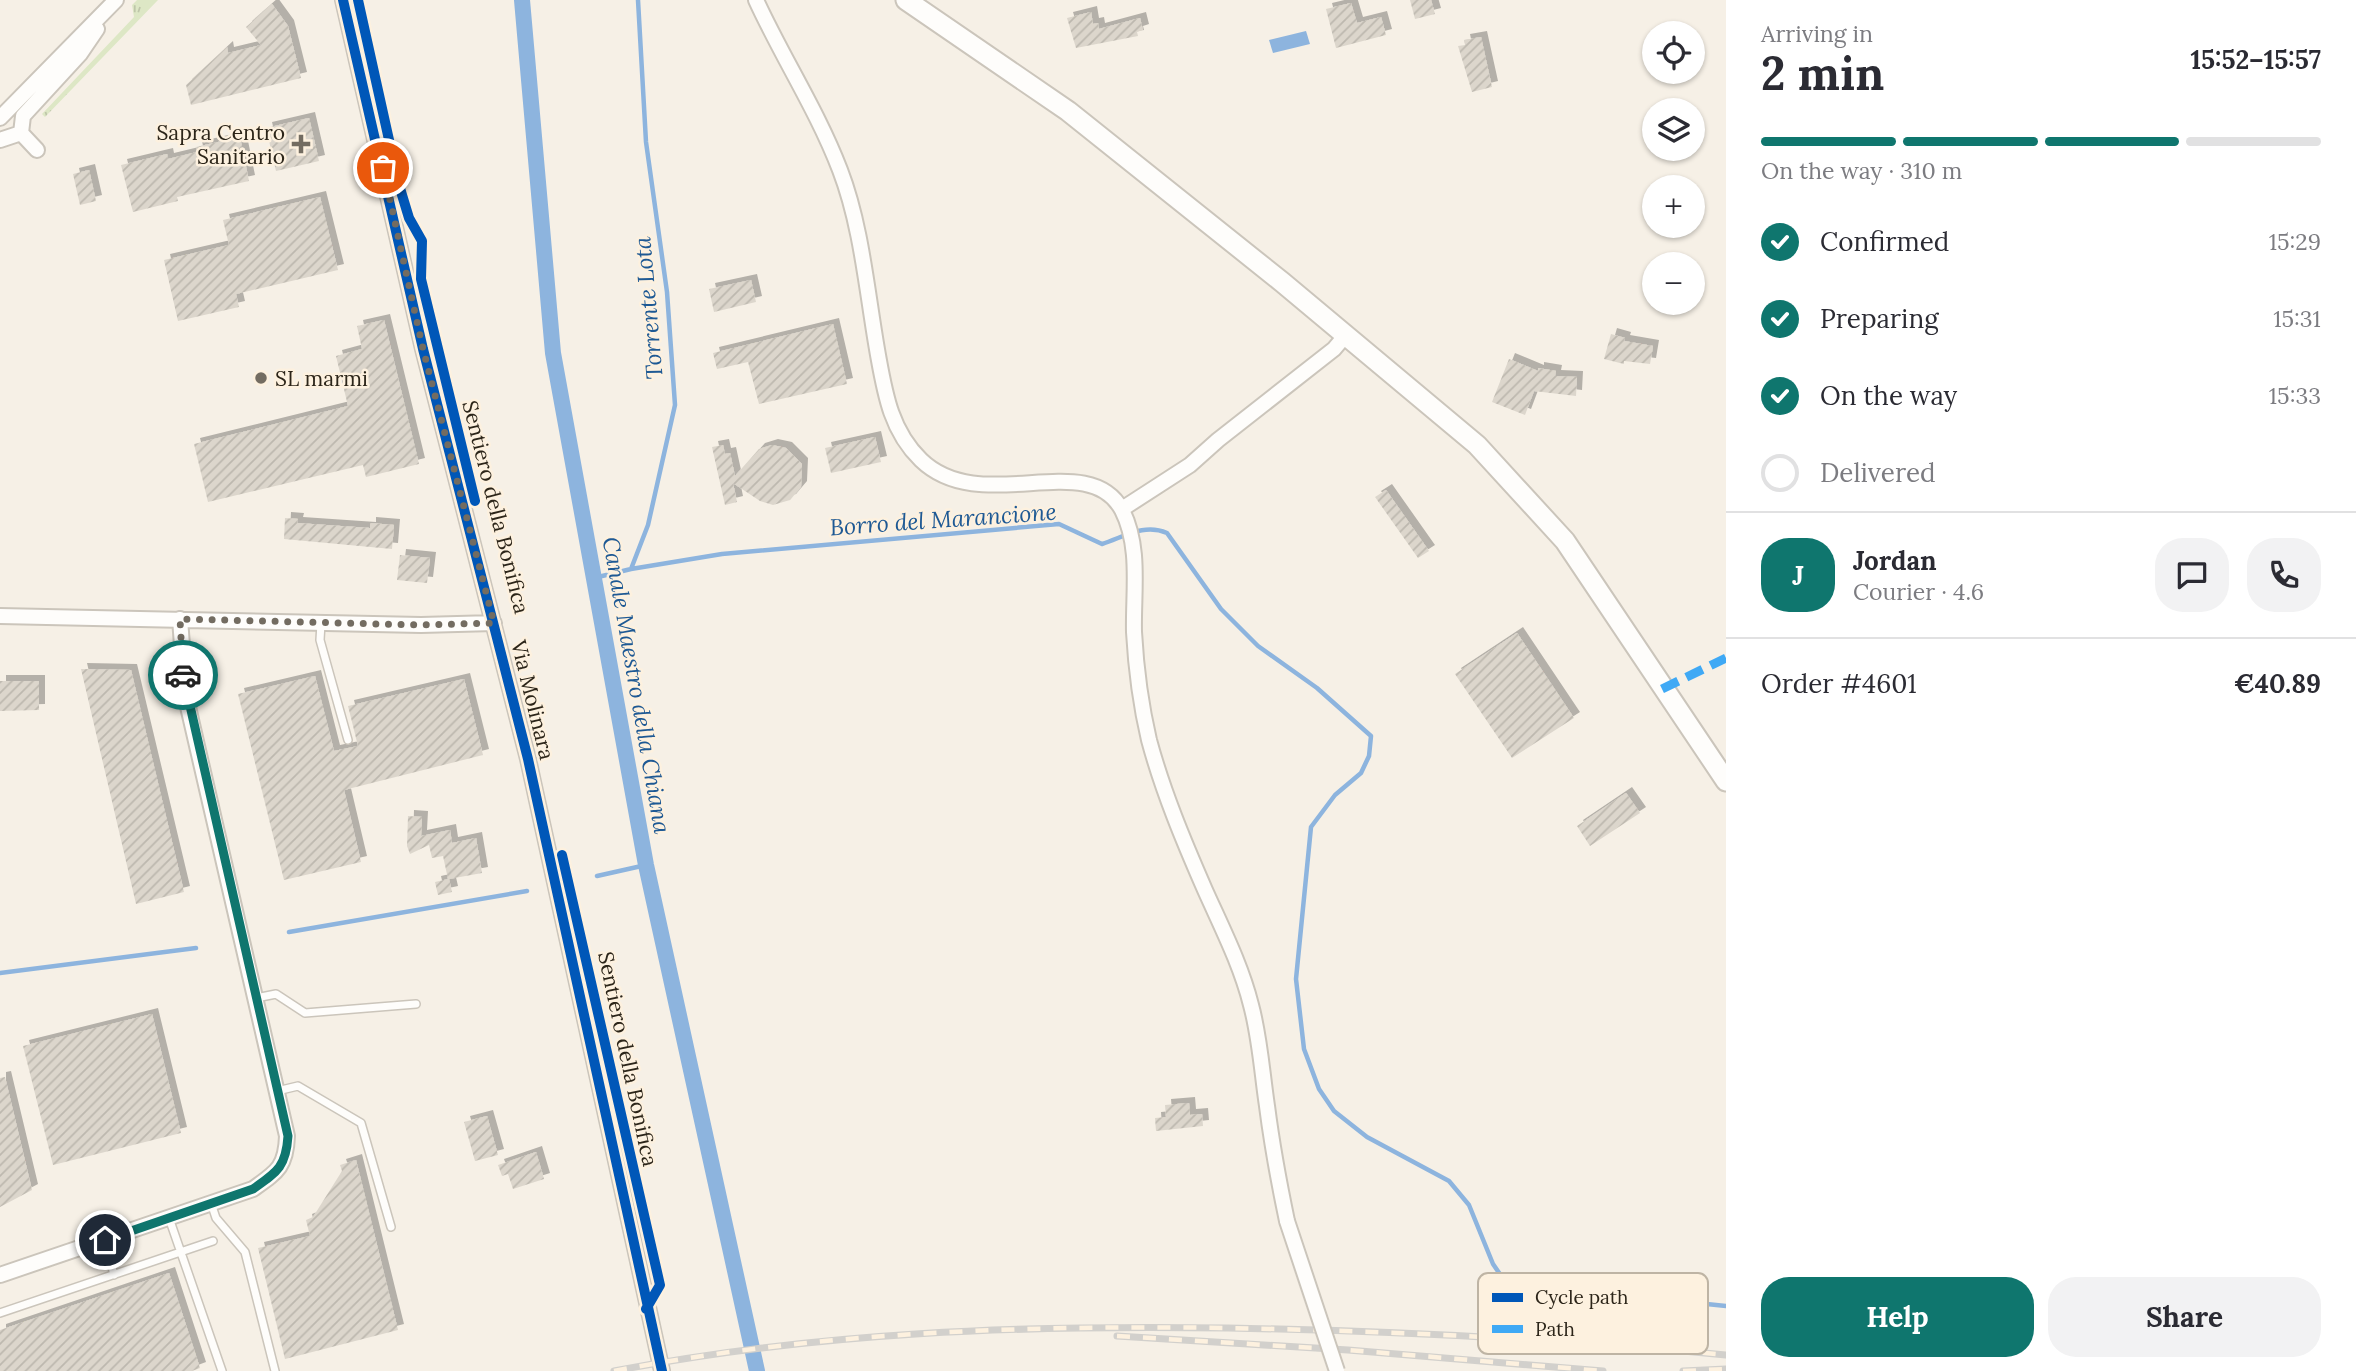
<!DOCTYPE html>
<html lang="en">
<head>
<meta charset="utf-8">
<style>
  :root { --surface:#fff; --page:#f2f2f3; --text:#2b2b33; --muted:#7c7c81; --line:#e1e1e2; --accent:#0f766e }
  body { margin:0; font-family:Lora,serif; background:var(--page); color:var(--text); height:100vh; display:flex; flex-direction:column; font-size:26px; white-space:nowrap }
  * { box-sizing:border-box; margin:0 }
  p { font-size:23px; color:var(--muted) }
  .icon { flex:none; width:38px; height:38px; fill:none; stroke:currentColor; stroke-width:2; stroke-linecap:round; stroke-linejoin:round }
  .map { position:relative; flex:1; overflow:hidden }
  .side { display:flex; flex-direction:column; background:var(--surface); width:630px }
  .side>* { flex:none }
  .tools { position:absolute; left:1642px; top:21px; display:grid; gap:14px }
  .tools a { display:grid; place-items:center; width:63px; height:63px; border-radius:50%; background:var(--surface); box-shadow:0 2px 5px #0004; font-size:35px }
  .pin { position:absolute; display:grid; place-items:center; width:60px; height:60px; color:#fff; margin:-30px; border:4px solid #fff; border-radius:50%; box-shadow:0 2px 7px #0007 }
  .courier { position:absolute; display:grid; place-items:center; width:70px; height:70px; margin:-35px; border:5px solid #0f766e; border-radius:50%; background:#fff; color:#222; box-shadow:0 2px 9px #0007 }
  .overview em { font-style:normal; font-weight:700 }
  .overview div { display:flex; flex-direction:column-reverse }
  .overview { display:flex; align-items:center; justify-content:space-between; height:119px; padding:0 35px }
  h1 { font-size:46px; font-weight:700; line-height:52px }
  .bar { display:grid; grid-template-columns:repeat(4,1fr); gap:10px 7px; align-content:center; height:84px; padding:0 35px }
  .bar i { height:9px; border-radius:5px; background:var(--line) }
  .bar .current { background:var(--accent) }
  .bar p { grid-column:span 4 }
  .line { display:flex; align-items:center; gap:18px; padding:0 35px; border-top:2px solid var(--line) }
  .line div { flex:1 }
  .round { display:grid; place-items:center; flex:none; width:74px; height:74px; border-radius:28px; background:var(--page) }
  ol { padding:0 35px; list-style:none }
  li { display:flex; align-items:center; gap:21px; height:77px }
  li p { margin-inline-start:auto }
  li .icon { padding:7px; border-radius:50%; background:var(--accent); color:#fff; stroke-width:4 }
  li:last-child { color:var(--muted) }
  li i { width:38px; height:38px; border:4px solid var(--line); border-radius:50% }
  .cta { display:flex; gap:14px; margin-top:auto; padding:14px 35px }
  .cta a { flex:1; height:80px; border-radius:28px; background:var(--accent); color:#fff; font-size:28px; font-weight:700; line-height:80px; text-align:center }
  .cta a+a { background:var(--page); color:var(--text) }
  main { display:flex; flex:1; min-height:0 }
  .map>svg:first-child { display:block }
  .grass { fill:url(#grass-tufts) }
  .water { fill:#8db4de }
  .lines { fill:none; stroke-linecap:round; stroke-linejoin:round }
  .stream { stroke:#8db4de; stroke-width:4.5 }
  .canal { stroke:#8db4de; stroke-width:16 }
  .building { fill:url(#building-hatch); filter:url(#shadow) }
  .service-casing { stroke:#cbc5bb; stroke-width:10 }
  .minor-casing { stroke:#cbc5bb; stroke-width:18 }
  .secondary-casing { stroke:#cbc5bb; stroke-width:23 }
  .service { stroke:#fefdfb; stroke-width:7 }
  .minor { stroke:#fefdfb; stroke-width:14 }
  .secondary { stroke:#fefdfb; stroke-width:19 }
  .rail-casing { stroke:#d2d0cc; stroke-width:7 }
  .rail { stroke:#fdf1df; stroke-width:4.5; stroke-dasharray:13; stroke-linecap:butt }
  .minor-bridge-casing { stroke:#cbc5bb; stroke-width:18; stroke-linecap:butt }
  .minor-bridge { stroke:#fefdfb; stroke-width:14 }
  .quiet { stroke:#3fa9f5; stroke-width:9; stroke-dasharray:18 9; stroke-linecap:butt }
  .cycleway-casing { stroke:#fdf1df; stroke-width:15 }
  .cycleway { stroke:#0057b8; stroke-width:10 }
  .done { stroke:#736c61; stroke-width:7; stroke-dasharray:0 12.6 }
  .route { stroke:#0f766e; stroke-width:9 }
  .poi-dot { fill:#736c61; stroke:#fdf1df; stroke-width:2.5 }
  .labels { text-anchor:middle; dominant-baseline:central; stroke-width:5; stroke-linejoin:round; paint-order:stroke }
  .poi-label { font-size:21px; fill:#2c2519; stroke:#fdf1df; text-anchor:end }
  .street-label { font-size:21px; fill:#2c2519; stroke:#fdf1df }
  .water-label { font-size:23px; font-style:italic; fill:#1e5994; stroke:#fdf1df }
  .key { fill:#fdf1df; stroke:#beb4a4; stroke-width:2 }
  .key-label { font-size:19px; fill:#2c2519 }
</style>
</head>
<body>
<main>
<div class="map">
<svg width="1726" height="1371" viewBox="0 0 1726 1371">
  <defs>
    <pattern id="grass-tufts" width="24" height="20" patternUnits="userSpaceOnUse" patternTransform="scale(1.75)"><rect width="24" height="20" fill="#dde7c5"/><path d="M3 7l-1-3M5 7V3M7 7l1-3M15 17l-1-3M17 17v-4M19 17l1-3" fill="none" stroke="#bec6a9"/></pattern>
    <pattern id="building-hatch" width="6" height="6" patternUnits="userSpaceOnUse" patternTransform="scale(1.75)"><rect width="6" height="6" fill="#dcd6cc"/><path d="M-1 1l2-2M0 6l6-6M5 7l2-2" fill="none" stroke="#bdb8af"/></pattern>
    <filter id="shadow"><feDropShadow dx="6" dy="-6" stdDeviation="0" flood-color="#0004"/></filter>
  </defs>
  <rect width="100%" height="100%" fill="#f6f0e6"/>
  <path class="grass" d="M137 0H158L45 117 42 114 134 17 132 5Z"/>
  <path class="water" d="M1306 31 1310 44 1273 53 1269 40Z"/>
  <g class="lines">
    <path class="stream" d="M631 569 722 554 1059 524 1102 544C1124 537 1144 523 1167 533L1221 609 1258 646 1317 688 1371 736 1369 756 1361 773 1335 795 1311 827 1296 979 1304 1049 1319 1089 1334 1111 1367 1137 1449 1181 1469 1205 1493 1264 1506 1283 1538 1301 1584 1312 1697 1303 1726 1306
      M594 578 631 569 648 525 675 405 667 292 646 142 638 0
      M597 876 646 865
      M289 932 527 891
      M0 973 196 948"/>
    <path class="canal" d="M522 0 553 353 646 865 757 1371"/>
  </g>
  <path class="building" d="M1410 0H1431L1435 14 1415 19Z
    M1351 3 1357 23 1381 17 1386 35 1336 48 1326 9Z
    M272 4 288 26 301 78 191 105 186 85 227 47 228 53 261 45 246 27Z
    M1091 12 1093 24 1098 23 1099 29 1140 18 1143 30 1137 32 1138 36 1076 48 1067 18Z
    M1481 37 1492 87 1472 92 1458 46 1465 45 1464 40Z
    M309 118 319 161 276 171 266 128Z
    M240 137 249 181 177 197 178 201 133 212 121 165 167 154 168 159 197 152 196 147Z
    M89 170 96 201 80 205 73 174Z
    M320 197 338 270 236 294 239 307 178 321 164 260 229 245 223 220Z
    M751 280 756 302 714 312 709 289Z
    M384 320 419 464 366 477 363 465 208 502 194 444 348 406 336 356 362 349 357 326Z
    M833 324 847 384 759 404 748 362 717 369 713 353Z
    M1611 334 1625 338 1624 341 1653 346 1650 364 1624 361V364L1604 359Z
    M1509 359 1538 371V368L1556 371 1555 376 1577 377 1576 396 1534 391 1525 415 1492 402Z
    M875 437 881 462 831 473 825 448Z
    M723 445 725 454 730 453 735 476 759 449 772 445 786 448 802 464 801 487 790 500 773 505 760 501 733 483 737 502 725 505 712 447Z
    M1386 490 1429 551 1418 558 1375 497Z
    M285 518 298 519 297 523 370 528V523L394 525 392 549 284 539Z
    M400 555 430 558 427 583 397 580Z
    M1517 633 1574 718 1512 758 1455 674Z
    M81 669 131 670 184 892 136 904Z
    M315 676 334 751 358 746 348 706 464 679 483 755 344 790 361 862 284 880 238 694Z
    M0 681H39V710L0 711Z
    M1626 793 1640 813 1590 846 1577 826Z
    M408 816 422 817 421 836 450 830 452 843 476 838 482 873 449 879 452 892 438 895 435 882 448 879 443 856 432 858 429 845 410 854 407 846Z
    M152 1014 181 1133 53 1165 23 1046Z
    M5 1077 32 1190 0 1207V1078Z
    M1189 1103 1190 1115 1202 1114 1203 1126 1156 1131 1155 1118 1166 1117 1165 1105Z
    M487 1116 498 1155 475 1161 464 1122Z
    M536 1152 544 1179 513 1189 508 1174 502 1176 498 1165Z
    M356 1160 398 1330 285 1359 258 1248 310 1236 306 1220 313 1217 342 1171 340 1165Z
    M169 1273 200 1368 192 1371H0V1330Z"/>
  <g class="lines">
    <defs>
      <path id="service" d="M321 623 320 640 348 740
        M256 998 276 994 305 1013 416 1004
        M277 1091 298 1086 361 1123 391 1227
        M211 1203 216 1218 245 1252 275 1371
        M169 1218 222 1371
        M105 1239 114 1275
        M0 1313 213 1241"/>
      <path id="minor" d="M343 0 423 349 528 759 662 1371
        M756 0C782 57 817 110 840 170 862 227 867 294 878 355 885 394 891 431 921 460 981 518 1088 447 1122 510 1141 547 1133 592 1134 632 1136 668 1141 706 1149 740 1163 792 1184 842 1205 890 1222 928 1241 965 1251 1005 1260 1038 1262 1073 1267 1106 1272 1145 1279 1183 1287 1221
        M0 118 116 0
        M21 133 23 116 80 54 97 29
        M0 140 21 133 37 150
        M1122 509 1190 465 1218 440 1334 349 1345 336
        M0 616 421 625 494 623
        M0 1275 253 1189C277 1172 286 1167 287 1136L186 698 180 619"/>
      <path id="secondary" d="M906 0 1068 111 1282 282 1477 445 1565 541 1726 781"/>
    </defs>
    <use href="#service" class="service-casing"/>
    <use href="#minor" class="minor-casing"/>
    <use href="#secondary" class="secondary-casing"/>
    <use href="#service" class="service"/>
    <use href="#minor" class="minor"/>
    <use href="#secondary" class="secondary"/>
    <defs>
      <path id="rail" d="M1117 1336 1348 1350 1603 1371
        M614 1371C816 1332 1022 1325 1228 1328 1394 1331 1561 1339 1726 1355
        M1683 1371 1726 1369"/>
    </defs>
    <use href="#rail" class="rail-casing"/>
    <use href="#rail" class="rail"/>
    <defs>
      <path id="minor-bridge" d="M1287 1221 1337 1371"/>
    </defs>
    <use href="#minor-bridge" class="minor-bridge-casing"/>
    <use href="#minor-bridge" class="minor-bridge"/>
    <path class="quiet" d="M1662 689 1726 658"/>
    <defs>
      <path id="cycleway" d="M343 0 423 349 528 759 662 1371
        M358 0 399 185 409 218 422 241 421 279 475 501
        M562 855 660 1285 646 1309"/>
    </defs>
    <use href="#cycleway" class="cycleway-casing"/>
    <use href="#cycleway" class="cycleway"/>
  </g>
  <g class="lines">
    <path class="done" d="M183 675 180 619 421 625 494 623 423 349 383 168"/>
    <path class="route" d="M105 1240 253 1189C277 1172 286 1167 288 1136L183 675"/>
  </g>
  <g class="poi-dot">
    <path d="M297.5 133.5h7v7h7v7h-7v7h-7v-7h-7v-7h7z"/>
    <circle cx="261" cy="378" r="7"/>
  </g>
  <g class="labels">
    <g class="poi-label">
      <text x="285" y="132">Sapra Centro<tspan x="285" dy="24">Sanitario</tspan></text>
      <text x="275" y="378" text-anchor="start">SL marmi</text>
    </g>
    <g class="street-label">
      <text transform="translate(496 507) rotate(76)">Sentiero della Bonifica</text>
      <text transform="translate(533 700) rotate(76)">Via Molinara</text>
      <text transform="translate(628 1059) rotate(78)">Sentiero della Bonifica</text>
    </g>
    <g class="water-label">
      <text transform="translate(648 308) rotate(-95)">Torrente Lota</text>
      <text transform="translate(943 519) rotate(-4)">Borro del Marancione</text>
      <text transform="translate(637 685) rotate(80)">Canale Maestro della Chiana</text>
    </g>
  </g>
  <rect x="1478" y="1273" width="230" height="81" rx="10" class="key"/>
  <rect x="1492" y="1293" width="31" height="9" fill="#0057b8"/>
  <rect x="1492" y="1325" width="31" height="8" fill="#3fa9f5"/>
  <g class="key-label">
    <text x="1535" y="1304">Cycle path</text>
    <text x="1535" y="1336">Path</text>
  </g>
</svg>
<div class="tools">
<a><svg class="icon" aria-label="locate" viewBox="0 0 24 24"><circle cx="12" cy="12" r="6"/><path d="M12 2v4M12 18v4M2 12h4M18 12h4"/></svg></a>
<a><svg class="icon" aria-label="layers" viewBox="0 0 24 24"><path d="M12 4l9 5-9 5-9-5zM3 14l9 5 9-5"/></svg></a>
<a>+</a>
<a>−</a>
</div>
<div class="pin" style="left:383px;top:168px;background:#ea580c"><svg class="icon" aria-label="bag" viewBox="0 0 24 24"><path d="M5 8h14l-1 12H6zM9 8a3 3 0 0 1 6 0"/></svg></div>
<div class="pin" style="left:105px;top:1240px;background:#1f2937"><svg class="icon" aria-label="home" viewBox="0 0 24 24"><path d="M3 11l9-7 9 7M6 9v11h12V9"/></svg></div>
<div class="courier" style="left:183px;top:675px"><svg class="icon" aria-label="car" viewBox="0 0 24 24"><path d="M5 17H2v-5l4-1 3-4h7l3 4 3 1v5h-3M9 17h6M6 11h13"/><circle cx="7" cy="17" r="2"/><circle cx="17" cy="17" r="2"/></svg></div>
</div>
<section class="side">
<div class="overview"><div><h1>2 min</h1><p>Arriving in</p></div><em>15:52–15:57</em></div>
<div class="bar"><i class="current"></i><i class="current"></i><i class="current"></i><i></i><p>On the way · 310 m</p></div>
<ol>
<li><svg class="icon" aria-label="check" viewBox="0 0 24 24"><path d="M5 12l5 5 9-10"/></svg>Confirmed<p>15:29</p></li>
<li><svg class="icon" aria-label="check" viewBox="0 0 24 24"><path d="M5 12l5 5 9-10"/></svg>Preparing<p>15:31</p></li>
<li><svg class="icon" aria-label="check" viewBox="0 0 24 24"><path d="M5 12l5 5 9-10"/></svg>On the way<p>15:33</p></li>
<li><i></i>Delivered</li>
</ol>
<div class="line" style="height:126px"><b class="round" style="background:var(--accent);color:#fff">J</b><div><b>Jordan</b><p>Courier · 4.6</p></div><a class="round"><svg class="icon" aria-label="chat" viewBox="0 0 24 24"><path d="M4 5h16v11H9l-5 4z"/></svg></a><a class="round"><svg class="icon" aria-label="phone" viewBox="0 0 24 24"><path d="M5 4h4l2 5-3 2q2 4 5 5l2-3 5 2v4C11 20 4 13 5 4z"/></svg></a></div>
<div class="line" style="height:91px"><div>Order #4601</div><b>€40.89</b></div>
<div class="cta"><a>Help</a><a>Share</a></div>
</section>
</main>
</body>
</html>
